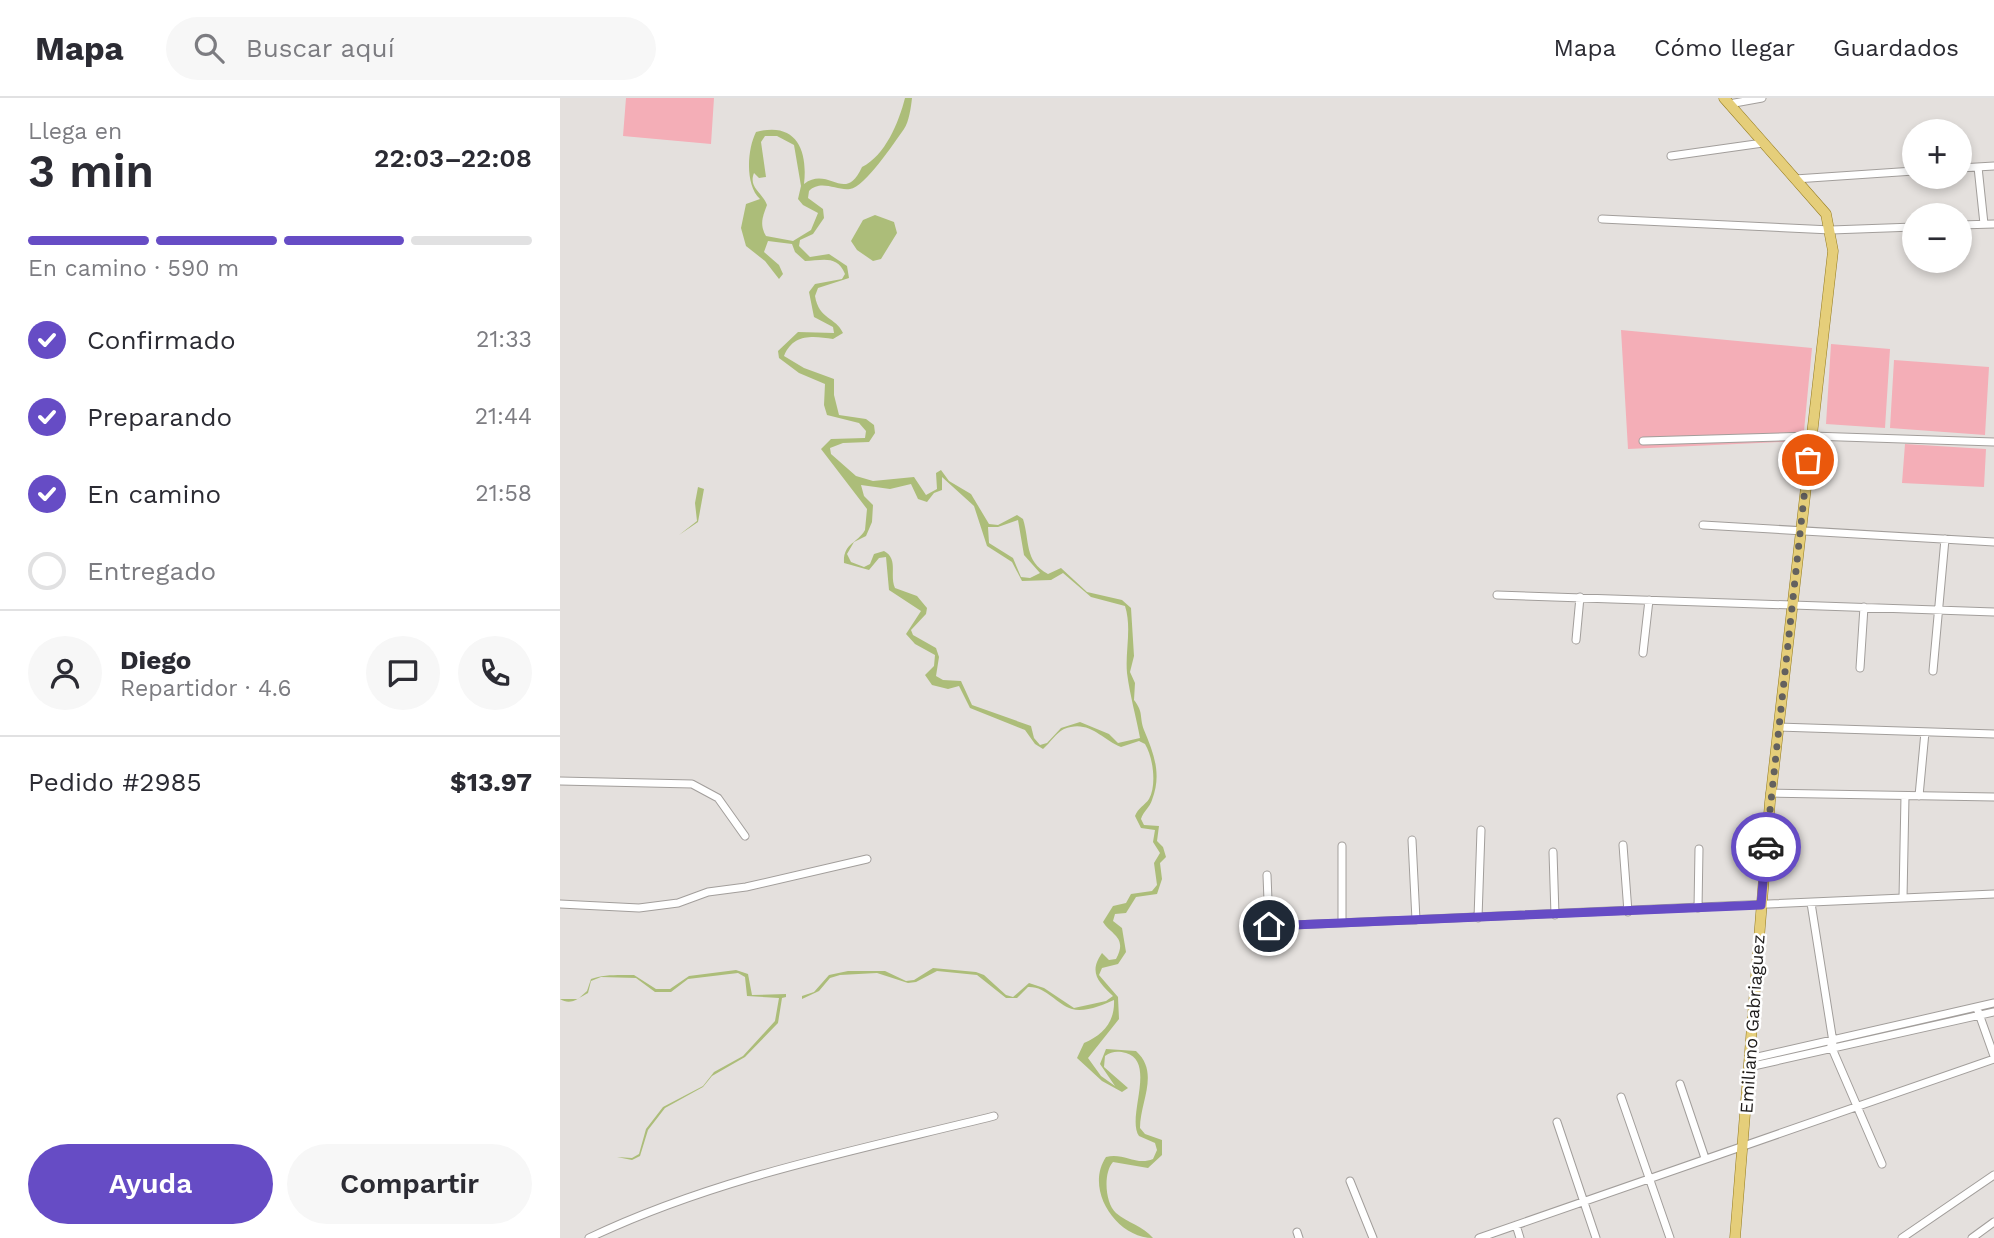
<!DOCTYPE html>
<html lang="es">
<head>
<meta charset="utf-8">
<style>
  :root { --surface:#fff; --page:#f7f7f7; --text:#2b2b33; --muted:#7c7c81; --line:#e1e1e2; --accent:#664cc5 }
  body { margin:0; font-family:"Work Sans",sans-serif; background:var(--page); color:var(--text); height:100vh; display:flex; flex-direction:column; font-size:26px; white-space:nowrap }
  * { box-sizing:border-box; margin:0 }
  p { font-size:23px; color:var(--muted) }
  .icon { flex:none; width:38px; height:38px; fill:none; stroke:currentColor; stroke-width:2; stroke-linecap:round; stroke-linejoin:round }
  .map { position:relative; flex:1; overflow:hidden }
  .side { display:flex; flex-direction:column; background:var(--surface); width:560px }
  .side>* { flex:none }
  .fabs { position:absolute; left:1342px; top:21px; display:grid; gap:14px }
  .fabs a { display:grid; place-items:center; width:70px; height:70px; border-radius:50%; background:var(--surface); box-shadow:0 4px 10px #0003; font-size:35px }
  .pin { position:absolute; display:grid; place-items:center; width:60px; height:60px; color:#fff; margin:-30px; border:4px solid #fff; border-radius:50%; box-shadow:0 2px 7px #0007 }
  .courier { position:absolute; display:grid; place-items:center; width:70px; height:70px; margin:-35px; border:5px solid #664cc5; border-radius:50%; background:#fff; color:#222; box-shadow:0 2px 9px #0007 }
  .overview em { font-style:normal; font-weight:600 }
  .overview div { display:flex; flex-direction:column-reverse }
  .overview { display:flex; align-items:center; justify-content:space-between; height:119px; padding:0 28px }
  h1 { font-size:46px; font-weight:600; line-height:52px }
  .bar { display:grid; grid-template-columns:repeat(4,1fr); gap:10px 7px; align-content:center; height:84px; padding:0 28px }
  .bar i { height:9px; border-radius:5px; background:var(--line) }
  .bar .on { background:var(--accent) }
  .bar p { grid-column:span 4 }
  .line { display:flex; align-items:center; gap:18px; padding:0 28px; border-top:2px solid var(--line) }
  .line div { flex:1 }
  .round { display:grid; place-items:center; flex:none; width:74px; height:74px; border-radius:37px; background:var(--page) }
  ol { padding:0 28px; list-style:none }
  li { display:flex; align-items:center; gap:21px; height:77px }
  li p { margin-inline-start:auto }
  li .icon { padding:7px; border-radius:50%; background:var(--accent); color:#fff; stroke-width:4 }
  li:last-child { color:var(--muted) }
  li i { width:38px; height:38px; border:4px solid var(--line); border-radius:50% }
  .cta { display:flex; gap:14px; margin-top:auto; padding:14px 28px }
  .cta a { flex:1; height:80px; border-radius:42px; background:var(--accent); color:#fff; font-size:28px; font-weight:600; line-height:80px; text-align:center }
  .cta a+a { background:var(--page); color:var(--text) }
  header { display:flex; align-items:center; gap:42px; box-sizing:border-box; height:98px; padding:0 35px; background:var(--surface); border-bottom:2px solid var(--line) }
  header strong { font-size:33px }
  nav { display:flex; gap:38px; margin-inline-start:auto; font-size:24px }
  .search { width:490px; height:63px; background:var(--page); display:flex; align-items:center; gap:18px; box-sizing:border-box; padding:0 24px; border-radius:38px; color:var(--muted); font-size:26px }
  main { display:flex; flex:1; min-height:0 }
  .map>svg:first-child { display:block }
  .green { fill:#f4aeb7 }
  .water { fill:#acbd79; fill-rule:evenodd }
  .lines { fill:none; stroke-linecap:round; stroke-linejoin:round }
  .minor-casing { stroke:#a29e9b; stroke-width:9 }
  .major-casing { stroke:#947b1f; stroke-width:11 }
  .minor { stroke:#fff; stroke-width:7 }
  .major { stroke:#e5ce7a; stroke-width:10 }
  .done { stroke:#63615f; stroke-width:7; stroke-dasharray:0 12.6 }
  .route { stroke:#664cc5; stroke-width:9 }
  .labels { text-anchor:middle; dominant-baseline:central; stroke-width:5; stroke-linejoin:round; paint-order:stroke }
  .street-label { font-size:18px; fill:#1e1c1b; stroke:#fff }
</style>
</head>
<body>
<header>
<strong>Mapa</strong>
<div class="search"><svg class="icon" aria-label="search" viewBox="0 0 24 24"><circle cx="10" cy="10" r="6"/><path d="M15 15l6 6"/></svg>Buscar aquí</div>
<nav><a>Mapa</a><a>Cómo llegar</a><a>Guardados</a></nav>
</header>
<main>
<section class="side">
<div class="overview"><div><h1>3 min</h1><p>Llega en</p></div><em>22:03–22:08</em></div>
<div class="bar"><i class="on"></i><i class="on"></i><i class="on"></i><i></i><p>En camino · 590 m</p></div>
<ol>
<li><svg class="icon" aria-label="check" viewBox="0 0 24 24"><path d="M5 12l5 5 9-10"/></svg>Confirmado<p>21:33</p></li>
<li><svg class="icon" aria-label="check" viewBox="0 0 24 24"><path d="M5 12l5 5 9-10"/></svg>Preparando<p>21:44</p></li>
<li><svg class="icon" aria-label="check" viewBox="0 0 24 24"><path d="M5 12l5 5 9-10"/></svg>En camino<p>21:58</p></li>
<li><i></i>Entregado</li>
</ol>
<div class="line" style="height:126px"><a class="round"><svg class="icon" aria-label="person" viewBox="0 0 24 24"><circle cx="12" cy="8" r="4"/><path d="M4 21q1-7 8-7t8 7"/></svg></a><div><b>Diego</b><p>Repartidor · 4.6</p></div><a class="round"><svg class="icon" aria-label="chat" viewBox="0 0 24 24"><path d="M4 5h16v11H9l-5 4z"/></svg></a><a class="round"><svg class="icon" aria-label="phone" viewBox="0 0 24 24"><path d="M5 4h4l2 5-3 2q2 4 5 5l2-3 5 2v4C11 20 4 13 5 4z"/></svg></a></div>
<div class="line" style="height:91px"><div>Pedido #2985</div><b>$13.97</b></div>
<div class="cta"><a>Ayuda</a><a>Compartir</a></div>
</section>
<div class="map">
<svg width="1434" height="1140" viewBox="0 0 1434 1140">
  <rect width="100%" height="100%" fill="#e4e0dd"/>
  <path class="green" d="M66 0H154L151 46 63 38Z
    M1061 232 1252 250 1243 343 1068 351Z
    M1271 246 1330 251 1325 330 1266 326Z
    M1334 262 1429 269 1425 337 1330 330Z
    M1345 346 1426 351 1424 389 1342 385Z"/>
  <path class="water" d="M345 0H352C351 9 349 24 344 31 334 45 305 89 290 91 277 93 261 81 249 93L248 100 263 111 264 120 253 136 240 142 239 148 250 159 269 156 287 168 289 180 258 190 255 198C259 222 276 219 283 235L273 241C254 238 233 235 224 258L244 270 274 281V297L279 317 306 321 314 327 315 335 309 344 283 345 270 350 271 356 296 378 313 383 354 379 366 397 377 391 376 375 381 372 389 383 411 396 429 426 438 427 457 417 463 421C470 443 464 463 488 476L501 470 527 494 562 502 571 510 574 558 570 574 575 585 574 602C584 615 579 618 584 632 594 656 602 676 592 702 590 709 583 714 581 721L584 727 599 728 597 743 603 749 606 759 600 765 602 781 597 796 576 799 566 815 555 816 553 823 562 830 566 854 558 866 542 870 539 877 558 899 559 921 528 960 541 978 555 988 540 966 546 951 576 953C600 975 580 1003 580 1030L585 1036 602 1042V1057L588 1070 553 1064C543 1075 545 1105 556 1115 568 1125 583 1128 593 1140 557 1140 524 1092 546 1059 563 1054 576 1068 593 1061L597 1052 595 1045 579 1038C566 1020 597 964 566 955 558 953 552 953 545 958L544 969 568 990 562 994 542 983 517 960 524 945C543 937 555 924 554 902 543 907 524 915 512 911 496 906 486 888 468 889L457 900H446L417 877 377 873 356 884 348 885 317 875 280 877 270 880 259 893 242 901V898L254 894 269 877 288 873H325L346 883 354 882 373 870 416 874 424 877 446 897 453 899 469 885 484 890 514 910 546 903 553 898C539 884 528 875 542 855L549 862 556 861C568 839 551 837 543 824L553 808 566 805 571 796 592 793 597 787 594 765 600 755 593 744 595 732 581 730 575 718C578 710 585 707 589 701 597 687 593 659 585 646L579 643 561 649C541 641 529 621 504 631 496 635 490 645 483 651L475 646 465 632 410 610 399 588 388 591 372 587 365 577 374 568 375 557 355 546 346 536 361 513 329 492 326 459 319 460 309 472 284 465C283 445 297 446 305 432L307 411 261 351 271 341 305 340 306 333 299 325 267 317 264 307 265 286 239 275 219 260 218 253 238 234 274 235 273 229 254 219 249 194 255 186 282 181 285 176C277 156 261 163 245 163L235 154 232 146 208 143 204 154 219 167 223 176 219 181 205 163 186 148 181 130 186 106 200 101C185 87 187 52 196 34 236 23 248 52 244 86 269 67 285 107 302 69 325 58 339 24 345 0ZM205 38H217L234 47 241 88 238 101 243 107 258 115 251 132 233 143 206 138C199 126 203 118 207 107 203 95 188 90 194 75L199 80 206 79 201 44ZM382 379 414 408 427 448 452 464 462 483 491 482 503 475 531 499 565 508C572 530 565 553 567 575 570 598 576 618 580 640L558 645 549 636 520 624 501 630 487 645 480 647 474 640 471 628 412 607 401 583 383 582 376 578 379 559 376 550 353 537 351 532 366 516 367 510 357 498 335 490C329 477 339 461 324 453L314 456 310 466 304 469 291 464 287 456 294 444 306 438 312 424 313 407 304 398 301 387 330 391 351 386 358 401 367 404 374 395 382 392ZM458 422 464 457 480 475 470 480 461 479 453 460 429 445 428 429H438Z
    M315 117 334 124 337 135 321 161 313 163 297 152 291 143 303 122Z
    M138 389 144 391 138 424 119 437 137 423 135 405Z
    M176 872 188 876 192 897 226 896V899L222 900 218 925 185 959 152 978 143 989 105 1010 88 1032 80 1058 72 1062 57 1059 72 1060 79 1056 86 1031 103 1009 143 988 154 974 183 958 215 923 219 900 187 898 185 879 178 875 128 881 111 894H95L76 880 41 879 31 883 28 895C18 900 11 908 0 901H18L27 893 31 881C43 876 61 877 74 877L96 891H110L129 878Z"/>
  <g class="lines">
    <defs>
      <path id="minor" d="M1169 6 1202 0
        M1111 58 1203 45
        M1418 69 1424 126
        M1400 70 1434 68
        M1235 81 1354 73
        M1042 121 1271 132 1354 129
        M1400 127 1434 126
        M1083 343 1251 338 1434 344
        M1143 427 1434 444
        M937 497 1434 514
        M1016 542 1020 499
        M1083 555 1089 502
        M1300 570 1304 509
        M1373 573 1385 441
        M1218 629 1434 636
        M0 683 132 686 158 700 185 738
        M1210 695 1434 699
        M1359 698 1365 634
        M852 742 856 822
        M1063 747 1068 814
        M993 754 995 817
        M707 777 709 828 1434 796
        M1343 800 1345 698
        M1251 805 1273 944
        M0 806 79 810 118 805 148 794 186 789 307 761
        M1138 810 1139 751
        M918 820 921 732
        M782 825V748
        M1418 913 1434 958
        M1271 948 1322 1066
        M1189 961 1434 905
        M1189 969 1434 914
        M1120 986 1145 1060
        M1061 999 1110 1140
        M997 1024 1036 1140
        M790 1083 813 1140
        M956 1127 960 1140
        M737 1134 739 1140
        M29 1140C157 1079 298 1052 434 1018
        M919 1140 1434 961
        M1342 1140 1434 1077
        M1412 1140 1434 1124"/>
      <path id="major" d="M1164 0 1266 116 1273 153 1210 704 1175 1140"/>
    </defs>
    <use href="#minor" class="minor-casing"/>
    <use href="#major" class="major-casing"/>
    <use href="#minor" class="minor"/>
    <use href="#major" class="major"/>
  </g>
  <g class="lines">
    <path class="done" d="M1206 749 1248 362"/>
    <path class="route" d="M709 828 1201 807 1206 749"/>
  </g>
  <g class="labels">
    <g class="street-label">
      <text transform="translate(1192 926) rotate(-86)">Emiliano Gabriaguez</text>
    </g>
  </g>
</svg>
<div class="fabs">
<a>+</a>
<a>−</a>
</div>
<div class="pin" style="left:1248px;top:362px;background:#ea580c"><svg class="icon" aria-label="bag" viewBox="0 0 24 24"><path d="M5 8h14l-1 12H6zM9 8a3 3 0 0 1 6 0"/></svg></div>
<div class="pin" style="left:709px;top:828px;background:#1f2937"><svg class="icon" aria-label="home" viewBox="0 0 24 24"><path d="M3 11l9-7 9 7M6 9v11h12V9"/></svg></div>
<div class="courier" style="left:1206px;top:749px"><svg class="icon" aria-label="car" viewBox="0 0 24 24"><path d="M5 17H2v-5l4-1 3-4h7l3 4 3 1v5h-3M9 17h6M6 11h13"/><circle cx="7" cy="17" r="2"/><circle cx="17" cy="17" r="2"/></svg></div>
</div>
</main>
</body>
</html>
